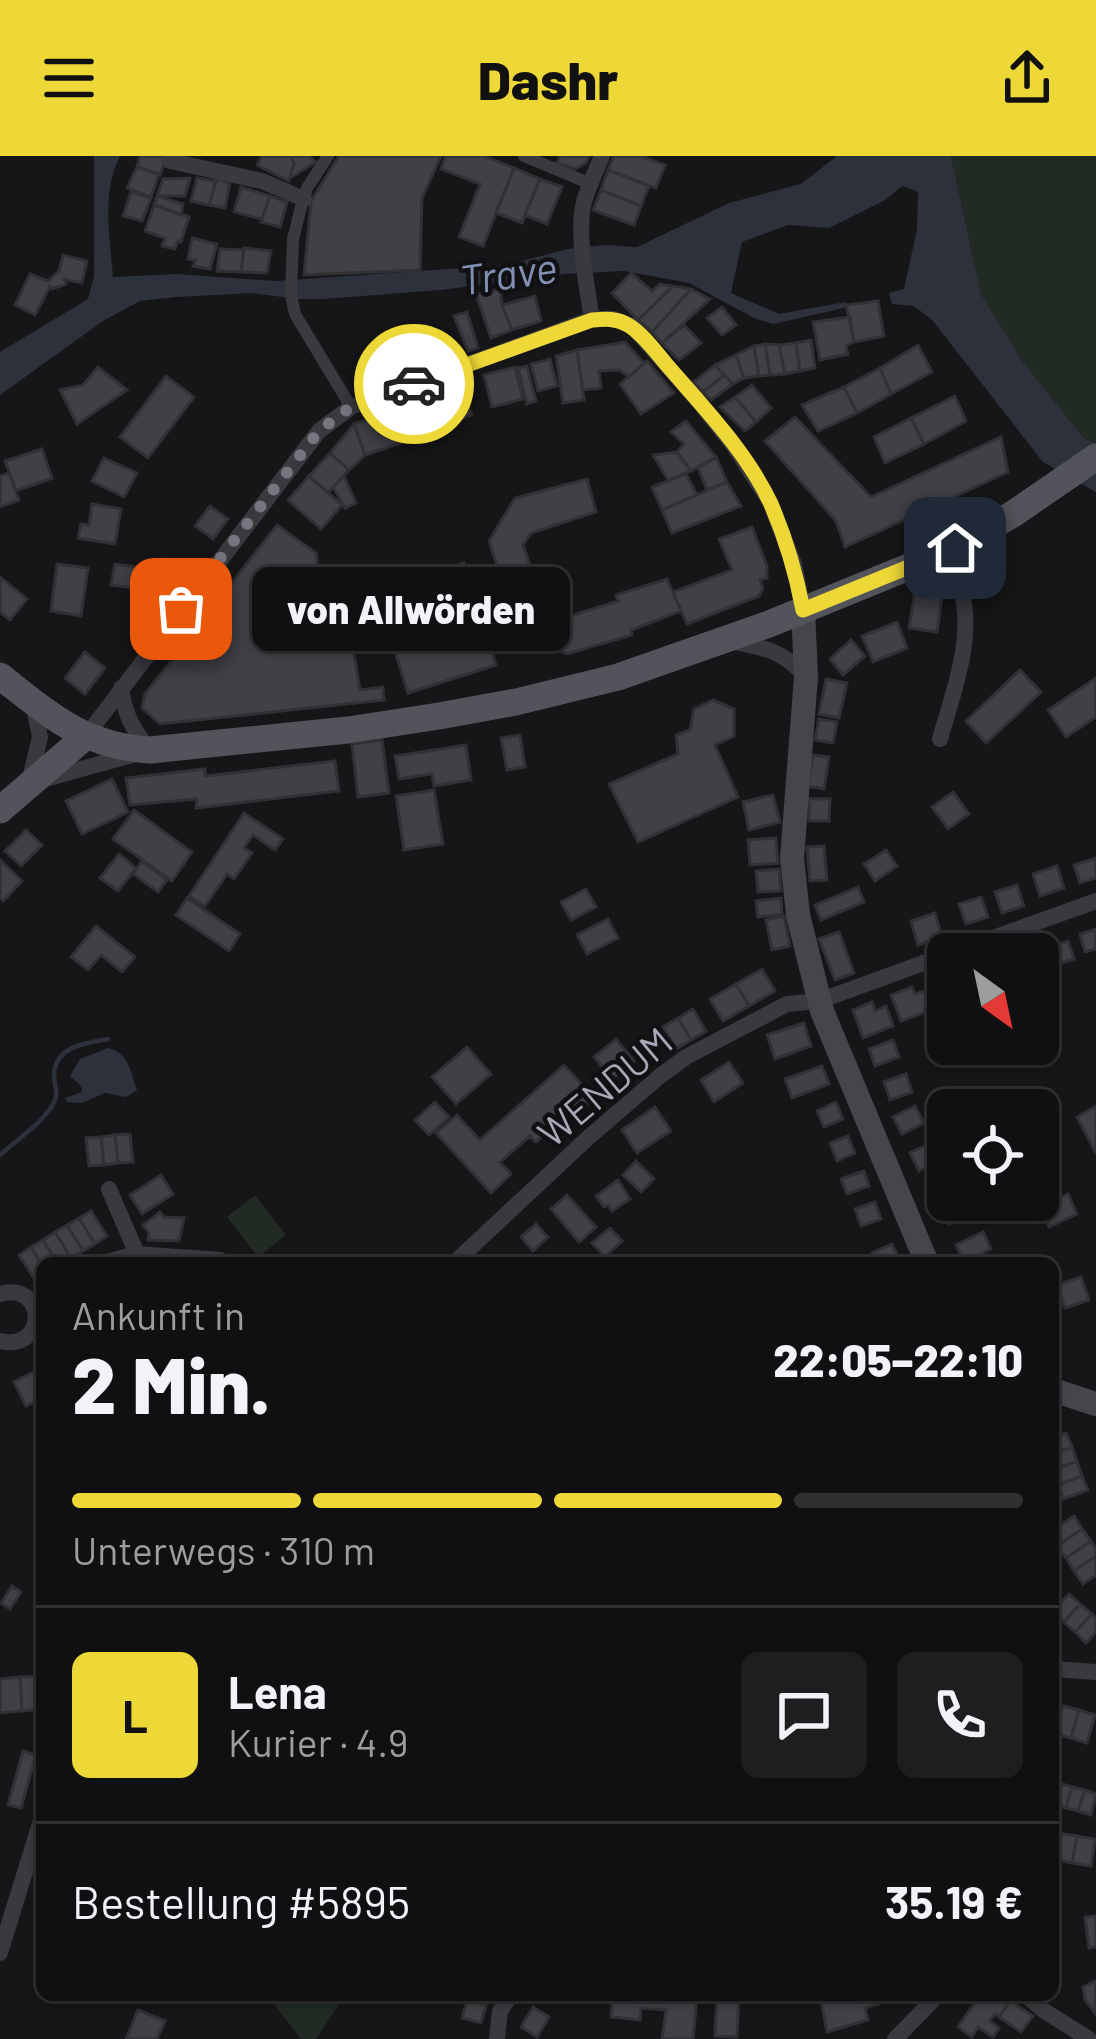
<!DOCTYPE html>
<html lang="de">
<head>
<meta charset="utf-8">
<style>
  :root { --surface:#101012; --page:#1e1e20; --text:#f1f3f6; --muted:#9c9d9f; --line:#303032; --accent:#eed837 }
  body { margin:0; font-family:Barlow,sans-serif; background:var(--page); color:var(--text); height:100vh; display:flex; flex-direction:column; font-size:45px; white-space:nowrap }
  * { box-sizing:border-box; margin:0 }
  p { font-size:39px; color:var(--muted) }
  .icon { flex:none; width:66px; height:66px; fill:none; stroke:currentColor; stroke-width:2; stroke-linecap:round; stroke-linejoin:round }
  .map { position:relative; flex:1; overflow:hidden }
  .details { position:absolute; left:36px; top:1101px; width:1023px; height:744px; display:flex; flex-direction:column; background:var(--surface); border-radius:18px; box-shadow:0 3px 9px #0004,0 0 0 3px var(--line) }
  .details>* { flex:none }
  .needle { width:78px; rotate:147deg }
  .tools { position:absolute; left:927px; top:777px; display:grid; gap:24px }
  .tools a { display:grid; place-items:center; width:132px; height:132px; border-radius:18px; background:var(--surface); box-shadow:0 3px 9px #0004,0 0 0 3px var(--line); font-size:60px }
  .pin { position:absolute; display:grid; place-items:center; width:102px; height:102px; color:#fff; margin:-51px; border-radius:24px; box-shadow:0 6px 18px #0006 }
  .courier { position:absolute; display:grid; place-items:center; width:120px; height:120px; margin:-60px; border:9px solid #eed837; border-radius:50%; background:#fff; color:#222; box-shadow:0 3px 15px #0007 }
  .bubble { position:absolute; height:84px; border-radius:18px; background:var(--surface); box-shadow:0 3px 9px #0004,0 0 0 3px var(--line); font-size:39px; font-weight:800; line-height:84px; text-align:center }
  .summary em { font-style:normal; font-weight:800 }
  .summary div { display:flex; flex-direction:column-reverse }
  .summary { display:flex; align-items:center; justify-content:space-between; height:204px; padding:0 36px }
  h1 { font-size:78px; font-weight:800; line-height:90px }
  .bar { display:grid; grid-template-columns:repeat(4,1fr); gap:18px 12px; align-content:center; height:144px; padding:0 36px }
  .bar i { height:15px; border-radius:9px; background:var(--line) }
  .bar .current { background:var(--accent) }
  .bar p { grid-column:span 4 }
  .line { display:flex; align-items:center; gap:30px; padding:0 36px; border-top:3px solid var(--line) }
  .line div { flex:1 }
  .round { display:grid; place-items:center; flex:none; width:126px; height:126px; border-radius:18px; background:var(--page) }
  header { display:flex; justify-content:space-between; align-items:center; height:156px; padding:0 36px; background:var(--accent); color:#111; font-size:54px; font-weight:800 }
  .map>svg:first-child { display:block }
  .green { fill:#222a24 }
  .water { fill:#2c313b }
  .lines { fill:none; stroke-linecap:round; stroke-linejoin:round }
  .stream { stroke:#2c313b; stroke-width:4.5 }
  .building { fill:#404045; stroke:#313034; stroke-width:3 }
  .pedestrian { stroke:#39393e; stroke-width:12 }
  .minor { stroke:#39393e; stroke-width:16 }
  .secondary { stroke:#45454c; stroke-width:24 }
  .primary { stroke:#53535b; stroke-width:27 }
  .done { stroke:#75767f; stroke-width:12; stroke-dasharray:0 21.6 }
  .route { stroke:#eed837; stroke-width:15 }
  .labels { text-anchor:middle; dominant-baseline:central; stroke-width:9; stroke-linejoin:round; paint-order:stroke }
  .street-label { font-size:39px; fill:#a8a9b7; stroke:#111113 }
  .water-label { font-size:42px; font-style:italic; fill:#808fb2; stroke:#111113 }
</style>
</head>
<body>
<header><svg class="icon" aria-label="menu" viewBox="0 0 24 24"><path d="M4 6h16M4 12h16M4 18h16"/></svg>Dashr<svg class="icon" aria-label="share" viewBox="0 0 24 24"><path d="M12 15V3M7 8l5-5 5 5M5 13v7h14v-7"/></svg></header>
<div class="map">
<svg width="1096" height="1883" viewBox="0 0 1096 1883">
  <rect width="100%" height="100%" fill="#161618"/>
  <path class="green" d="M951 0H1096V288L1084 282 1023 206 981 138Z
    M255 1039 286 1079 258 1101 227 1061Z
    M267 1839H345L316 1883H301Z"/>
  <path class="water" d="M94 0H120C101 38 110 80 113 121L176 118 275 125 506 109 568 93 605 89 637 91 729 47 801 28 837 0H951L981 138 1023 206 1084 282 1096 288V336L1043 306 933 165 914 150 892 148 889 137 904 133 917 73 918 36 902 30 885 44 829 72 788 69 742 86 731 137 779 158 846 146 844 152 773 168 754 162 689 127 624 115 565 118 441 134 324 143H299L251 137 177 141 140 145 103 165 0 239V196L88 143 94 120Z
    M108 892C129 896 131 917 137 934L126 941 105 937 82 947 67 946 65 942 82 936 81 930 70 920 80 903Z"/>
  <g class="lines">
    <path class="stream" d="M0 999C15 985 48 963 55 944 59 935 53 926 54 916 58 889 87 887 108 883"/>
  </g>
  <path class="building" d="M140 0H167L160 19 137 11Z
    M262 0H291L294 7 289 25 257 9Z
    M291 0H308L316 6 290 22 294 7Z
    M339 0H441L422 42 420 114 304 119 311 45Z
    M446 0H484L514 12 483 90 459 81 480 28 441 13Z
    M560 0H589L586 7 575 13 557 7Z
    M614 0H641L665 9 656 32 608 14Z
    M137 11 159 18 151 41 127 32Z
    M514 12 540 23 522 67 496 57Z
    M608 14 649 30 641 50 601 34Z
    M190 22 185 40H157L163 23Z
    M197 22 216 25 209 49 191 45Z
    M217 23 230 27 225 52 209 49Z
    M540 23 562 31 547 68 525 59Z
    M241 31 270 40 262 63 234 56Z
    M601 34 641 50 634 69 593 54Z
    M131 36 151 42 142 65 123 60Z
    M157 40 183 48 181 59 154 49Z
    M270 40 287 46 280 71 261 66Z
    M154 49 189 61 181 86 178 85 175 93 162 90 165 82 145 75Z
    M192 82 217 88 210 113 193 110 196 104 188 103Z
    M244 92 271 95 267 117 241 116Z
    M220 93 244 94 241 116 217 115Z
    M63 99 87 105 82 127 64 123 66 128 52 133 50 130 35 159 15 149 30 118 48 125 59 115Z
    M631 117 652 135 660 128 673 130 638 164 612 137Z
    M673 130 691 133 652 176 638 164Z
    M500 133 502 149 512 174 491 182 476 138Z
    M691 133 710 143 662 187 652 176Z
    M535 140 541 165 512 174 502 149Z
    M878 145 884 180 854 186 846 149Z
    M722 151 736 169 722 179 707 162Z
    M467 156 478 192 468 195 454 160Z
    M850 161 854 186 846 190 848 198 820 204 813 166Z
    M684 169 701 187 679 204 662 187Z
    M811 184 815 212 800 215 796 187Z
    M625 186 644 207 629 221 620 214 599 215 601 232 583 234 577 194Z
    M796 187 800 215 785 218 779 189Z
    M765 188 779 189 785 218 770 219Z
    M765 188 770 219 759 220 754 190Z
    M918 189 932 216 891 238 880 212Z
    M754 190 759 220 744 222 736 199Z
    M577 194 584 244 563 247 556 200Z
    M736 199 744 222 733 228 715 209Z
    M550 203 557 230 538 235 531 208Z
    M647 205 674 237 641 258 620 228Z
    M715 209 724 219 703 236 694 226Z
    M527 210 536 245 527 248 518 212Z
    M98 211 127 234 77 268 60 234 83 229Z
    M515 211 523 243 492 251 484 219Z
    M880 212 891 238 857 257 844 231Z
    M724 219 733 228 711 244 703 236Z
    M166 220 194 241 148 302 120 281Z
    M752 229 771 252 756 266 735 241Z
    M461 230 472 259 438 272 427 244Z
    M844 231 857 257 818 275 802 249Z
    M955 240 966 265 924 288 911 262Z
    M735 241 756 266 745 275 720 251Z
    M423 243 434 275 404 285 393 253Z
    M390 255 401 287 365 299 354 268Z
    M795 261 871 341 1001 281 1008 316 845 391 836 365 765 285Z
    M911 262 924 288 885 307 874 281Z
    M686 265 716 301 691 315 677 296 684 288 671 276Z
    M354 268 365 299 349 314 330 297Z
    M42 293 52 322 16 335 5 305Z
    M677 296 691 315 668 324 653 299Z
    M330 297 349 314 328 337 309 320Z
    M716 301 727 326 707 334 698 312Z
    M104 302 137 317 124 341 92 325Z
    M9 317 19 344 0 351V320Z
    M686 318 697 339 662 354 652 331Z
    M309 320 342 349 321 373 288 344Z
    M344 320 356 347 345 352 333 331Z
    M587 323 596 356 531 377 523 389 542 444 539 445 545 460 555 465 618 445 616 439 667 423 681 455 631 474 632 479 567 498 520 479 489 385 515 342Z
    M727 326 741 350 672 377 662 354Z
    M92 348 121 353 115 388 78 382 81 368 89 369Z
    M210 350 228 363 213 383 195 370Z
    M277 369 316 397 318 412 324 414 326 430 342 429 360 534 383 531 384 544 160 568 142 552 145 538Z
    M752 371 767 410V422L760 424 763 432 759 440 687 468 673 436 732 414 719 383Z
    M165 403 184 420 163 443 144 426Z
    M464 407 496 509 408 537 376 435Z
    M57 408 88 412 81 460 51 455Z
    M115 408 136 411 132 432 111 429Z
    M0 421 27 443 10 464 0 456Z
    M916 430 943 434 937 476 909 472Z
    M897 466 907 492 873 506 862 480Z
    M851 484 865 500 843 519 830 503Z
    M85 496 105 512 85 538 65 522Z
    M1020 514 1041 536 986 587 966 565Z
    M1096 522V561L1066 581 1048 554Z
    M826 523 847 527 839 562 819 558Z
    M713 544 734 553V580L715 589 738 641 638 686 609 628 678 598 676 579 690 574 694 553Z
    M819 563 837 566 833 587 815 584Z
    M520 579 525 611 507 614 501 582Z
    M382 584 389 637 358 641 352 588Z
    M466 589 471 624 434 630 432 618 399 623 395 600Z
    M813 599 829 601 824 633 808 630Z
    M335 605 339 635 196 652 197 643 130 649 126 622 205 613V620Z
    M112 623 128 656 82 678 66 645Z
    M434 634 443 688 404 694 396 640Z
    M953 636 969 658 948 673 932 651Z
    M773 639 780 666 749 674 743 646Z
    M809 643H830L829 665H809Z
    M134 654 192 696 172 725 113 683Z
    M244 657 283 683 275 694 253 679 244 692 252 697 234 723 227 718 205 750 189 740Z
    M26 674 42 689 21 710 5 695Z
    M776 682 778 707 750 709 748 684Z
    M824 690 827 724 810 725 807 691Z
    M886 694 897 710 875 725 864 708Z
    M119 698 136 712 118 735 100 722Z
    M1096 702V722L1080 727 1074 709Z
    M0 704 22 725 3 745 0 742Z
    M142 705 167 724 158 736 133 718Z
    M1057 710 1064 732 1040 740 1033 718Z
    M779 713 781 735 758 736 756 715Z
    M1017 729 1024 750 1002 757 995 736Z
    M858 731 864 746 821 764 815 749Z
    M586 733 596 751 571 764 561 746Z
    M981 741 988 761 966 768 959 748Z
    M187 742 240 778 229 795 176 759Z
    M781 742 782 758 758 761 756 745Z
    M935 757 942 781 918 789 911 765Z
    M784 760 790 790 772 794 766 764Z
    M608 763 618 782 587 798 577 779Z
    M96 770 135 801 122 816 101 799 88 814 71 801Z
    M1096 773V793L1085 796 1080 778Z
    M839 776 854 817 835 824 819 783Z
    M1068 785 1074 803 1055 809 1049 791Z
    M762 813 775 835 749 850 736 828Z
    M736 828 749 850 723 865 710 843Z
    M912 831 915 838 936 831 943 850 901 865 891 839Z
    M872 846 875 855 886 850 893 870 863 882 853 854Z
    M693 853 706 875 691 884 678 862Z
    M678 862 691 884 676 893 663 871Z
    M804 867 811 890 775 903 767 879Z
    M616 883 634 905 612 923 594 901Z
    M893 884 899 901 875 910 869 893Z
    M467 891 491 918 456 948 432 921Z
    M729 906 743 927 714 946 701 924Z
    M564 909 594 942 577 958 567 947 550 962 555 969 536 986 530 980 500 1006 511 1018 491 1037 436 977 457 959 480 984Z
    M822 910 829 928 792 942 785 923Z
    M906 918 912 936 890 944 884 926Z
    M1023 932 1028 942 1044 934 1053 953 1038 960V954H1006L1001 943Z
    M435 946 449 961 429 979 415 964Z
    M836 946 843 963 824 971 817 955Z
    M915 950 924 967 902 978 893 961Z
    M1096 950V997L1077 961Z
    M655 951 671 975 637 997 622 974Z
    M130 978 133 1006 118 1007 115 979Z
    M115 979 118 1007 104 1009 101 981Z
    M848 980 855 997 837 1005 830 987Z
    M101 981 104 1009 89 1010 86 982Z
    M933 986 941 1004 919 1015 910 997Z
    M1049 991 1059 1018 1038 1026V995Z
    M636 1005 654 1023 641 1036 623 1019Z
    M864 1015 869 1030 847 1038 841 1023Z
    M161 1019 173 1038 142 1058 130 1039Z
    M618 1024 630 1043 612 1055 608 1049 604 1051 596 1040Z
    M1068 1038 1077 1058 1049 1071 1040 1052Z
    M567 1039 596 1071 579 1086 551 1053Z
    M948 1043 972 1044 977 1055 949 1068 939 1047Z
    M875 1046 881 1063 861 1070 855 1053Z
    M91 1055 107 1080 95 1088 79 1062Z
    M160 1056 164 1061 184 1062 179 1085 148 1084 149 1077 143 1069Z
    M79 1062 95 1088 83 1095 67 1069Z
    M536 1068 548 1081 533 1095 521 1081Z
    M67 1069 83 1095 71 1102 55 1076Z
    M610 1072 622 1085 605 1101 592 1087Z
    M55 1076 71 1102 63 1107H57L43 1084Z
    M983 1076 991 1093 964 1106 956 1089Z
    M43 1084 57 1107 42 1109 31 1091Z
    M892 1088 901 1107H876L872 1097Z
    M31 1091 42 1109V1120L35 1124 19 1099Z
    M1081 1121 1089 1144 1065 1152 1057 1129Z
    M37 1214 42 1224V1242L26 1250 14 1226Z
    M1066 1277 1072 1291 1053 1298V1282Z
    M1072 1291 1077 1305 1053 1314V1298Z
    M1077 1305 1082 1320 1058 1329 1053 1314Z
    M1082 1320 1088 1334 1063 1343 1058 1329Z
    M1074 1360 1082 1373 1057 1390 1053 1384V1374Z
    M1082 1373 1091 1385 1066 1402 1057 1390Z
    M1091 1385 1096 1393V1400L1074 1415 1066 1402Z
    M1096 1400V1419L1083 1428 1074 1415Z
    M12 1430 21 1436 10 1453 1 1447Z
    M1069 1438 1080 1448 1064 1466 1053 1455Z
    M1080 1448 1092 1458 1075 1476 1064 1466Z
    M1092 1458 1096 1462V1476L1086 1487 1075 1476Z
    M42 1520V1553L22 1555 20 1521Z
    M20 1521 22 1555 0 1557V1523Z
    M1063 1550 1079 1554 1071 1582 1055 1578Z
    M1079 1554 1095 1559 1087 1587 1071 1582Z
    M23 1595 36 1599 21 1652 8 1649Z
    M1059 1627 1072 1631 1066 1652 1053 1648Z
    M1072 1631 1085 1634 1078 1655 1066 1652Z
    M1085 1634 1096 1638 1091 1659 1078 1655Z
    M1059 1677 1077 1680 1072 1707 1054 1703Z
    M1077 1680 1095 1683 1091 1710 1072 1707Z
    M1096 1760V1791L1089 1792 1085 1761Z
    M1095 1825 1096 1826 1095 1857 1085 1844 1083 1831Z
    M613 1839H697L693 1883H662L666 1854 641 1852 640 1864 611 1861Z
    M717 1839H739L737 1881 715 1880Z
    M820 1839H877L879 1848 865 1852 868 1864 827 1876Z
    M980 1839H1002L1010 1845 999 1861 995 1858 990 1865 999 1872 993 1881 978 1871 972 1881 958 1871Z
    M467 1844 486 1849 481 1867 462 1862Z
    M1010 1845 1033 1860 1021 1876 999 1861Z
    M533 1851 549 1861 537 1881 521 1871Z
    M138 1854 165 1865 157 1883H126Z"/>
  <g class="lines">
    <path class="pedestrian" d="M328 0 307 32 301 51 293 83 291 139 295 158 351 251
      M524 0 591 28"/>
    <path class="minor" d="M170 5 262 25 304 43
      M592 163C587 132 576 76 584 46 588 31 596 15 602 0
      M731 485C764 492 783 494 806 521
      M86 580 319 275 351 251 592 163H614L632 170 700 247 734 290 770 346 794 408 803 454
      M940 583C953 536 976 480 960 431 956 419 949 408 944 396
      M45 623 150 594C132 573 125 559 121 532
      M29 627 40 581 33 547
      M949 798 1096 745
      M109 1033 137 1098
      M103 1107 137 1098 220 1104 224 1107
      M454 1107 589 981 660 920 686 901 787 848 819 845 948 798
      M0 1138C47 1125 48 1196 0 1185
      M1053 1513 1096 1516
      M0 1797 42 1661
      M1026 1839 1043 1854 1089 1883
      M497 1883 500 1855 511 1839
      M895 1883 938 1839"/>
    <path class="secondary" d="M803 454 806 521 792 702 798 759 822 855 927 1107
      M1053 1234 1096 1248"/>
    <path class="primary" d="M0 520C50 559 83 590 150 594L348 574 439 560 516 546 618 521 769 468 955 392 1013 358 1096 301
      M0 654 86 580"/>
  </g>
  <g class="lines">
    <path class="done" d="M181 453 319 275 351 251 414 228"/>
    <path class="route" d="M414 228 592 164C605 163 616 162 628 169 642 177 655 195 666 208 703 251 747 296 771 348 786 383 796 417 803 454L955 392"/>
  </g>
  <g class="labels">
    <g class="street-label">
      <text transform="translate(604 930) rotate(-40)">WENDUM</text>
    </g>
    <g class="water-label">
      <text transform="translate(508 116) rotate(-8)">Trave</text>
    </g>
  </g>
</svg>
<div class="tools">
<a><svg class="needle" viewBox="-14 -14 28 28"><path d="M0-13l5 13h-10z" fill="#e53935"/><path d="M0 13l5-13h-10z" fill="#9c9d9f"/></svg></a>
<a><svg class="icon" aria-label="locate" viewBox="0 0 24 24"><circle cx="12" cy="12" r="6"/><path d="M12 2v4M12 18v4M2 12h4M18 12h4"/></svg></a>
</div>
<div class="pin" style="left:181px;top:453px;background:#ea580c"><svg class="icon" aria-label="bag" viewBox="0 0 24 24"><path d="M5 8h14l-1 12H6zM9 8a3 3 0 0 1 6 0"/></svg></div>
<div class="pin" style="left:955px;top:392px;background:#1f2937"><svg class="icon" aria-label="home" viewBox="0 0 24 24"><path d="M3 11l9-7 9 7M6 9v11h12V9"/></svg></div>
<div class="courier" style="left:414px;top:228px"><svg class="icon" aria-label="car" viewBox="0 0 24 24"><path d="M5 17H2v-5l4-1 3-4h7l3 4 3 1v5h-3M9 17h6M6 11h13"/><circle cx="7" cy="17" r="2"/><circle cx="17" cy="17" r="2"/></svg></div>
<div class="bubble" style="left:252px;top:411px;width:318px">von Allwörden</div>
<section class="details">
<div class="summary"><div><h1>2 Min.</h1><p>Ankunft in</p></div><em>22:05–22:10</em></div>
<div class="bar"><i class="current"></i><i class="current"></i><i class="current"></i><i></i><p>Unterwegs · 310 m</p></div>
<div class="line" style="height:216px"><b class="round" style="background:var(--accent);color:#111">L</b><div><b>Lena</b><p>Kurier · 4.9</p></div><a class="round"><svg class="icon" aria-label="chat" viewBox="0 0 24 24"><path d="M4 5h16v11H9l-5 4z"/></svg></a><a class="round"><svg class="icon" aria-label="phone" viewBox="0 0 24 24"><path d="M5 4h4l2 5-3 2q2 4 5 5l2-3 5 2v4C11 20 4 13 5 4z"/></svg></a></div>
<div class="line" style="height:156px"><div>Bestellung #5895</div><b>35.19 €</b></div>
</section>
</div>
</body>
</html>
